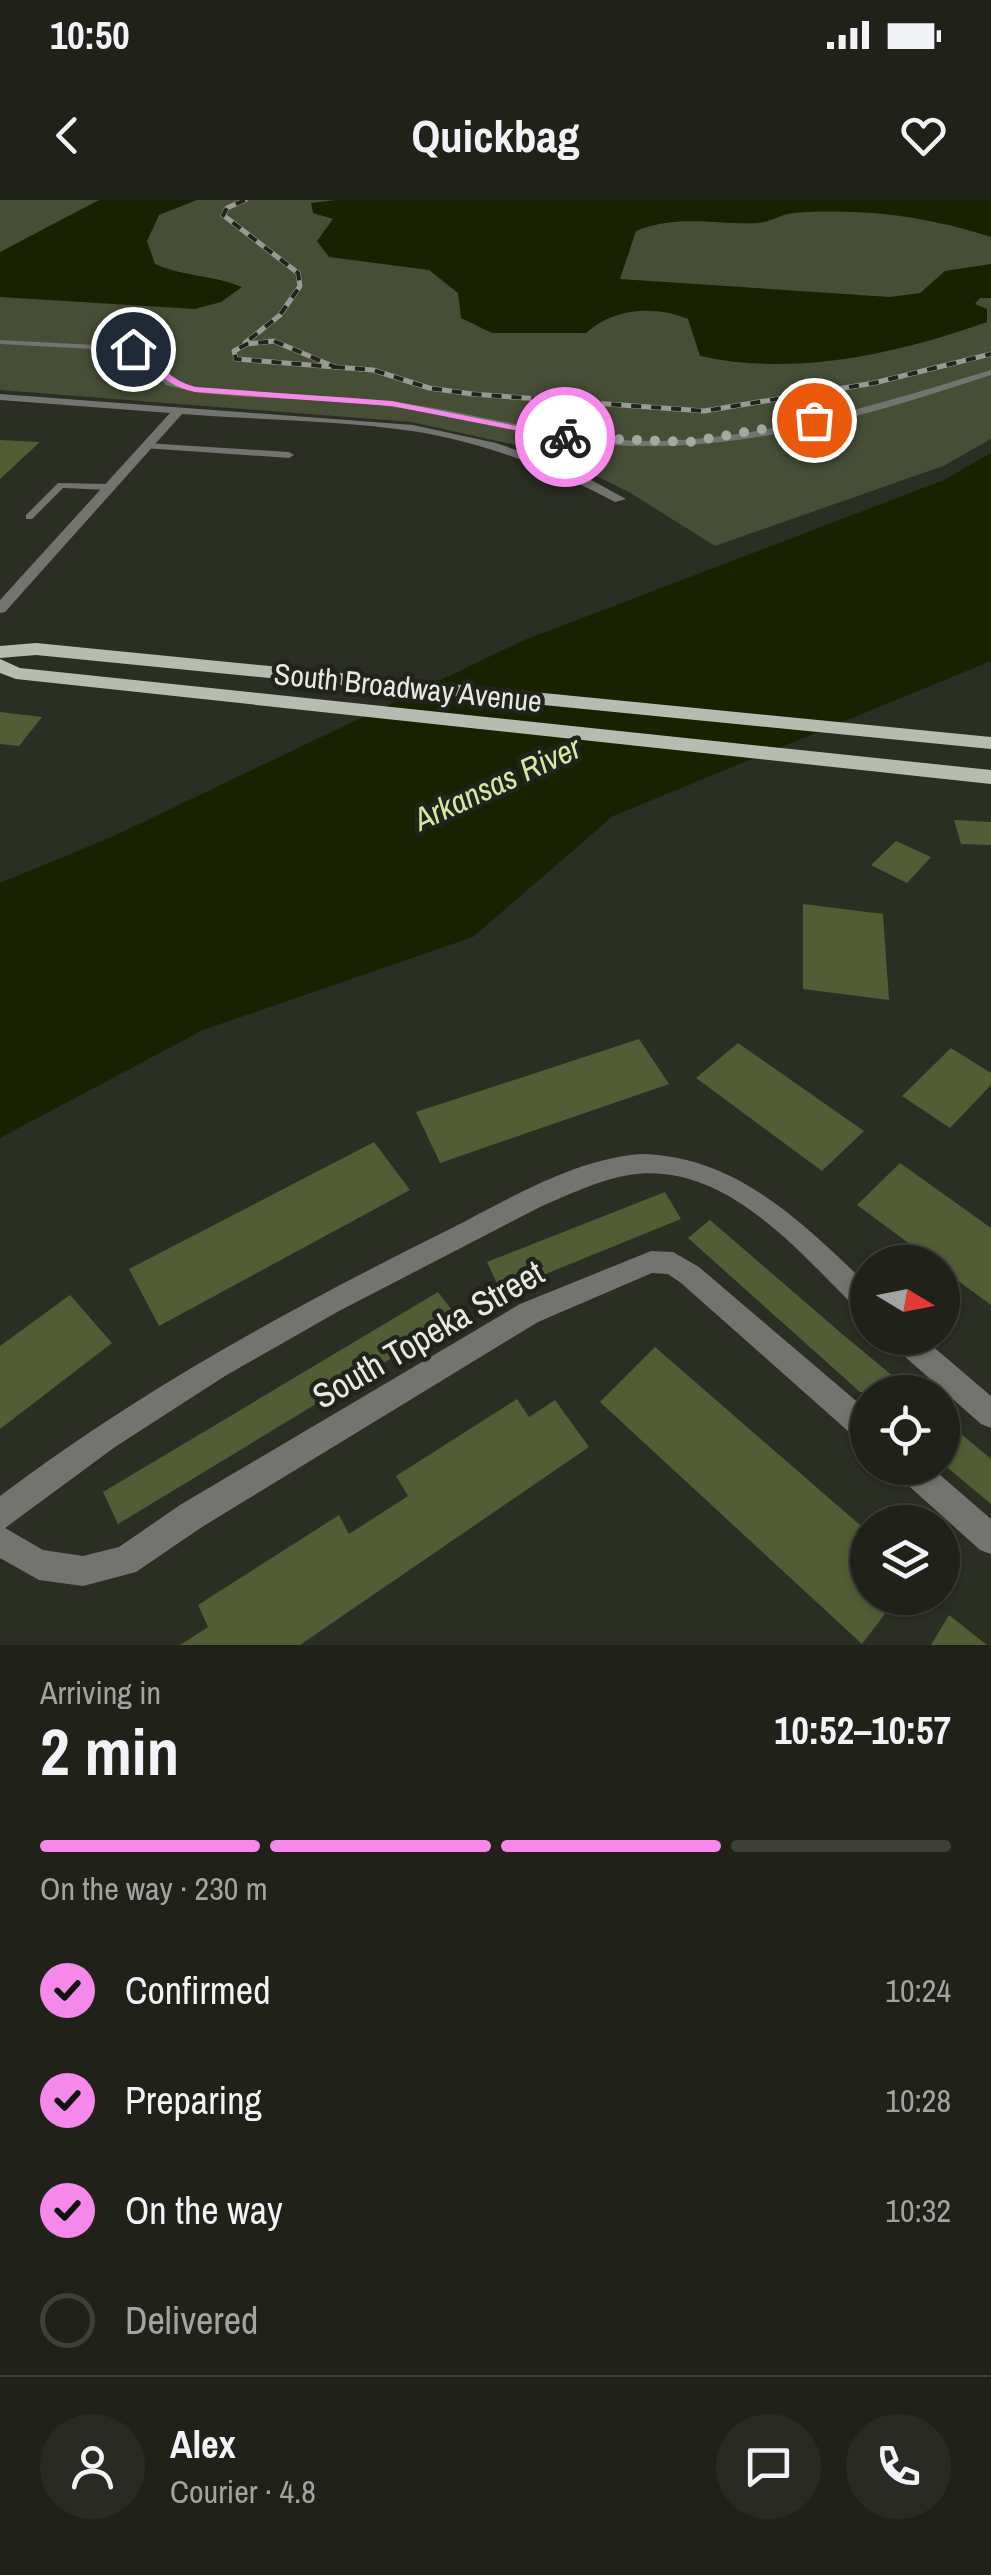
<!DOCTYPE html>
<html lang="en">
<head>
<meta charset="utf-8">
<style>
  :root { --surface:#20221a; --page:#282a23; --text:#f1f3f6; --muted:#a2a4a2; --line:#3d3f39; --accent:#f788eb }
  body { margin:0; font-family:"Archivo Narrow",sans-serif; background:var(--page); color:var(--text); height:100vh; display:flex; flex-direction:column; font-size:38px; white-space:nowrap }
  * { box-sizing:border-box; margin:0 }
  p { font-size:32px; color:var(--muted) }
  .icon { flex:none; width:55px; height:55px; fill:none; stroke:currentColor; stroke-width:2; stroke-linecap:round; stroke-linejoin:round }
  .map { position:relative; height:1445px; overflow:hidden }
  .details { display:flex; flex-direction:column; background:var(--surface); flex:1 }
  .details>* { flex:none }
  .needle { width:65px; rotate:100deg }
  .controls { position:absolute; left:850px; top:1045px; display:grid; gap:20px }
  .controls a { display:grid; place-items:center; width:110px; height:110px; border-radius:50%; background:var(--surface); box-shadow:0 2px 8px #0004,0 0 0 2px var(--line); font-size:50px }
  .pin { position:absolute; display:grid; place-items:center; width:85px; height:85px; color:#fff; margin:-42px; border:5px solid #fff; border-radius:50%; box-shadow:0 2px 10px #0007 }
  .courier { position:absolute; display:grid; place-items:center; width:100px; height:100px; margin:-50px; border:8px solid #f788eb; border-radius:50%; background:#fff; color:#222; box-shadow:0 2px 12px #0007 }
  .overview em { font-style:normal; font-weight:700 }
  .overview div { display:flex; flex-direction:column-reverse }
  .overview { display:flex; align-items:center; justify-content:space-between; height:170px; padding:0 40px }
  h1 { font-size:65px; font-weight:700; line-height:75px }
  .bar { display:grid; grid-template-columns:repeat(4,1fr); gap:15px 10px; align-content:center; height:120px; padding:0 40px }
  .bar i { height:12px; border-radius:8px; background:var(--line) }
  .bar .current { background:var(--accent) }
  .bar p { grid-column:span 4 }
  .line { display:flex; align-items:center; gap:25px; padding:0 40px; border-top:2px solid var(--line) }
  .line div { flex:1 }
  .round { display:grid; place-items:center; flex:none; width:105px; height:105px; border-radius:52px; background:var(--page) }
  ol { padding:0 40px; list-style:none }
  li { display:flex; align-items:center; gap:30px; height:110px }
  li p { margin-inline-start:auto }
  li .icon { padding:10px; border-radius:50%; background:var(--accent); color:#111; stroke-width:4 }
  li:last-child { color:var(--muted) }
  li i { width:55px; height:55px; border:5px solid var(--line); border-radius:50% }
  .status { display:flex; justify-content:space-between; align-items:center; height:70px; padding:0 50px; background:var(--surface); direction:ltr }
  .status svg { height:28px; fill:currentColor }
  header { display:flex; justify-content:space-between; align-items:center; height:130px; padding:0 40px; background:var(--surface); font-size:45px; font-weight:700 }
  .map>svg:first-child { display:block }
  .green { fill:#474e36 }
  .water { fill:#192200 }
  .building { fill:#525d35 }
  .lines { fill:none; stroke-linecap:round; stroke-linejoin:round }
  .lane { fill:#73746f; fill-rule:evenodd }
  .street { fill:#73746f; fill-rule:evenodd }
  .primary { fill:#b8bcb0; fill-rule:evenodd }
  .rail-casing { stroke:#999b93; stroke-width:5 }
  .rail { stroke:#21241a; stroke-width:4; stroke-dasharray:10; stroke-linecap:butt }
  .route { fill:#f788eb }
  .done { stroke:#a5a89f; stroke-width:10; stroke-dasharray:0 18 }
  .labels { text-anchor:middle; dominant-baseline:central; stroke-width:9; stroke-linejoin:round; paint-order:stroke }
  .street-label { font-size:30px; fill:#e7e9e2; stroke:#21241a }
  .water-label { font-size:32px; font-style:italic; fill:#d5e8a5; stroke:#21241a }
  .near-street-label { font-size:35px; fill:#e7e9e2; stroke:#21241a }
</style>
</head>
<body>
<div class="status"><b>10:50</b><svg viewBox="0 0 49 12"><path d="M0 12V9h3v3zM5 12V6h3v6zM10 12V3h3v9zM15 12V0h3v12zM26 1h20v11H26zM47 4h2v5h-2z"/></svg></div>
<header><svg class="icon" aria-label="back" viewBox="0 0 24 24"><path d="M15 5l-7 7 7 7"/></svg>Quickbag<svg class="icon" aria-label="heart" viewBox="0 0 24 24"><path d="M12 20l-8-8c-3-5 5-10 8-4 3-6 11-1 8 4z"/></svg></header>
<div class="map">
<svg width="991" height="1445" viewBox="0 0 991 1445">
  <rect width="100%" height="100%" fill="#2b2e23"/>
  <path class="green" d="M0 0H991V239L943 266 715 346 629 292 548 252 411 222 0 190Z"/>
  <path class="water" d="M99 0H197L159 15 147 41 155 64C185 77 214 75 242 87L221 102 195 109 0 97V52Z
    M336 0H991V37C925 16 863 8 794 13 781 14 769 23 757 23 714 25 678 14 636 31L620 79 890 97 920 93 945 71 991 64V98H980L975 104 987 109V122C897 154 794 177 700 156L688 119C655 105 613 108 586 133H492L461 118 458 93 429 70 329 57 317 41 333 19 313 13 311 3Z
    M991 253V461L613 616 473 737 203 830 0 938V683L116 635 522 441 944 280Z"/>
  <path class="building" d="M0 240 40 242 0 279Z
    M0 512 42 517 19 546 0 544Z
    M954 620 991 622V645L961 644Z
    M896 641 931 657 907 683 871 665Z
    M803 704 883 714 889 800 803 789Z
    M639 839 669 884 440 963 416 912Z
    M738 843 864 931 822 971 696 878Z
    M951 848 991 873V885L950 928 902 896Z
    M374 942 410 990 159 1126 129 1069Z
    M900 963 991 1028V1105L942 1069V1062H934L857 1005Z
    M665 992 681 1019 501 1092 487 1062Z
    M710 1020 841 1133 912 1192H860L688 1038Z
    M438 1092 458 1118 118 1324 103 1292Z
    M70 1095 112 1143 0 1229V1146Z
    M655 1147 868 1332V1398H897L862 1444 600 1202Z
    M517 1199 529 1217 555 1200 589 1247 300 1445H180L208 1427 198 1405 339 1315 349 1334 408 1296 396 1276Z
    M942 1218 991 1259V1304L942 1263Z
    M949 1415 987 1445H931Z"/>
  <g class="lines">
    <path class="lane" d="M0 140 133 147 147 153 172 181 195 188C266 196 338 193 408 204 491 216 572 242 657 241 772 238 882 203 991 170V175C870 215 740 254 611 245 537 239 466 216 393 207 327 198 261 200 195 192L166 185 141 157 131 151 0 144Z
      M146 243 289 252 294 255 289 258 143 248 142 246Z
      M58 283 110 284 115 287 110 290 63 288 32 319H26V315Z"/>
    <path class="street" d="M0 194 413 225 496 243 571 269 626 299 615 302C552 269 484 242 412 231 337 220 258 220 182 214L5 412 0 413V400L170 213 0 200Z
      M641 954C738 956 802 1023 868 1085V1115L859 1111C799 1052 725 960 629 975 599 980 570 994 542 1006L339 1111 225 1176 115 1247 5 1328 43 1350 83 1356 119 1347 180 1305 520 1104 651 1051 673 1052 699 1067 868 1211V1244L858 1240 681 1083 668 1074 652 1073 538 1122 202 1327 136 1372 83 1386 39 1380 0 1358V1296C140 1190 293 1107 450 1029 509 999 574 959 641 954Z
      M890 1138H923L991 1196V1228L981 1224 894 1147Z
      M895 1268H932L991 1319V1354L980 1350 900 1278Z"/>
    <path class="primary" d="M36 443 991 537V549L36 455 0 458V446Z
      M0 459 20 468 991 570V584L16 479 0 473Z"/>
    <defs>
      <path id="rail" d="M245 0 227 8 223 15 298 73 300 86 280 115 245 143
        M274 141 335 167 236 159 234 151 247 144Z
        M335 167 373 170 429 188 472 194 704 211 874 183 991 154"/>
    </defs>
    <use href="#rail" class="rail-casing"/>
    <use href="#rail" class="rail"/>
  </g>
  <path class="route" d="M133 147C161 158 162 178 196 187L392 201 570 237 565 240 392 206 195 192C154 182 160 165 130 151Z"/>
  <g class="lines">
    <path class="done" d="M565 237 689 242 814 220"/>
  </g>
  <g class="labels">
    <g class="street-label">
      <text transform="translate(408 487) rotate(6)">South Broadway Avenue</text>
    </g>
    <g class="water-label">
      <text transform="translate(497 583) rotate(-25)">Arkansas River</text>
    </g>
    <g class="near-street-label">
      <text transform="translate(428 1134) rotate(-30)">South Topeka Street</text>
    </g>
  </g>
</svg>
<div class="controls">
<a><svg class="needle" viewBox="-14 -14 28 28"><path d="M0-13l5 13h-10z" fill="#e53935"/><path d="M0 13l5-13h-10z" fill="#a2a4a2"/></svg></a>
<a><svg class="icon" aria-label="locate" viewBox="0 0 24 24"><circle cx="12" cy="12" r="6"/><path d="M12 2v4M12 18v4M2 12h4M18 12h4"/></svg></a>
<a><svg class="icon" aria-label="layers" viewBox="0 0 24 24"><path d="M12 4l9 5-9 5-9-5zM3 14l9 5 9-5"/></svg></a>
</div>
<div class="pin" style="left:814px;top:220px;background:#ea580c"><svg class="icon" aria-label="bag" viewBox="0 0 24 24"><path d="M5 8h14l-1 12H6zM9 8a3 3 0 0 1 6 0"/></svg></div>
<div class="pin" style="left:133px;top:149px;background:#1f2937"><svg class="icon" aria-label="home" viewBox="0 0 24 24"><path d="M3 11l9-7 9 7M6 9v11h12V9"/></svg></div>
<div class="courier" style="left:565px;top:237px"><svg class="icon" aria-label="bike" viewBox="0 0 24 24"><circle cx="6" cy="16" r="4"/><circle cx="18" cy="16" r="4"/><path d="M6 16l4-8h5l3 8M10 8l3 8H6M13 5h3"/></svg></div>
</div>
<section class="details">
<div class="overview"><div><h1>2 min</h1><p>Arriving in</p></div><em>10:52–10:57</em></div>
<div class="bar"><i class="current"></i><i class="current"></i><i class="current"></i><i></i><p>On the way · 230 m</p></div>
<ol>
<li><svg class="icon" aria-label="check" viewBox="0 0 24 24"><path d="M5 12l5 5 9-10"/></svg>Confirmed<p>10:24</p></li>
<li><svg class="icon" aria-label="check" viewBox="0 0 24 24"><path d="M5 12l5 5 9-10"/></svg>Preparing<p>10:28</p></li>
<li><svg class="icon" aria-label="check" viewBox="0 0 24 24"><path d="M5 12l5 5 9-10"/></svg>On the way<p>10:32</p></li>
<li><i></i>Delivered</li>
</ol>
<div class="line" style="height:180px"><a class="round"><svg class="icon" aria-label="person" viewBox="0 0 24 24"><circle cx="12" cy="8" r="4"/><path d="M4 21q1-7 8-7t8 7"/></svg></a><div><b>Alex</b><p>Courier · 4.8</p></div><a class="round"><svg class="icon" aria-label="chat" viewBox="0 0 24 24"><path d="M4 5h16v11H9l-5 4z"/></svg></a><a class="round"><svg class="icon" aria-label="phone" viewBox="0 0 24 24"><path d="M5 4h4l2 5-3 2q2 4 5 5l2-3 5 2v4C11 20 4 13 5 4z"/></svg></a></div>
</section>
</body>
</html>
